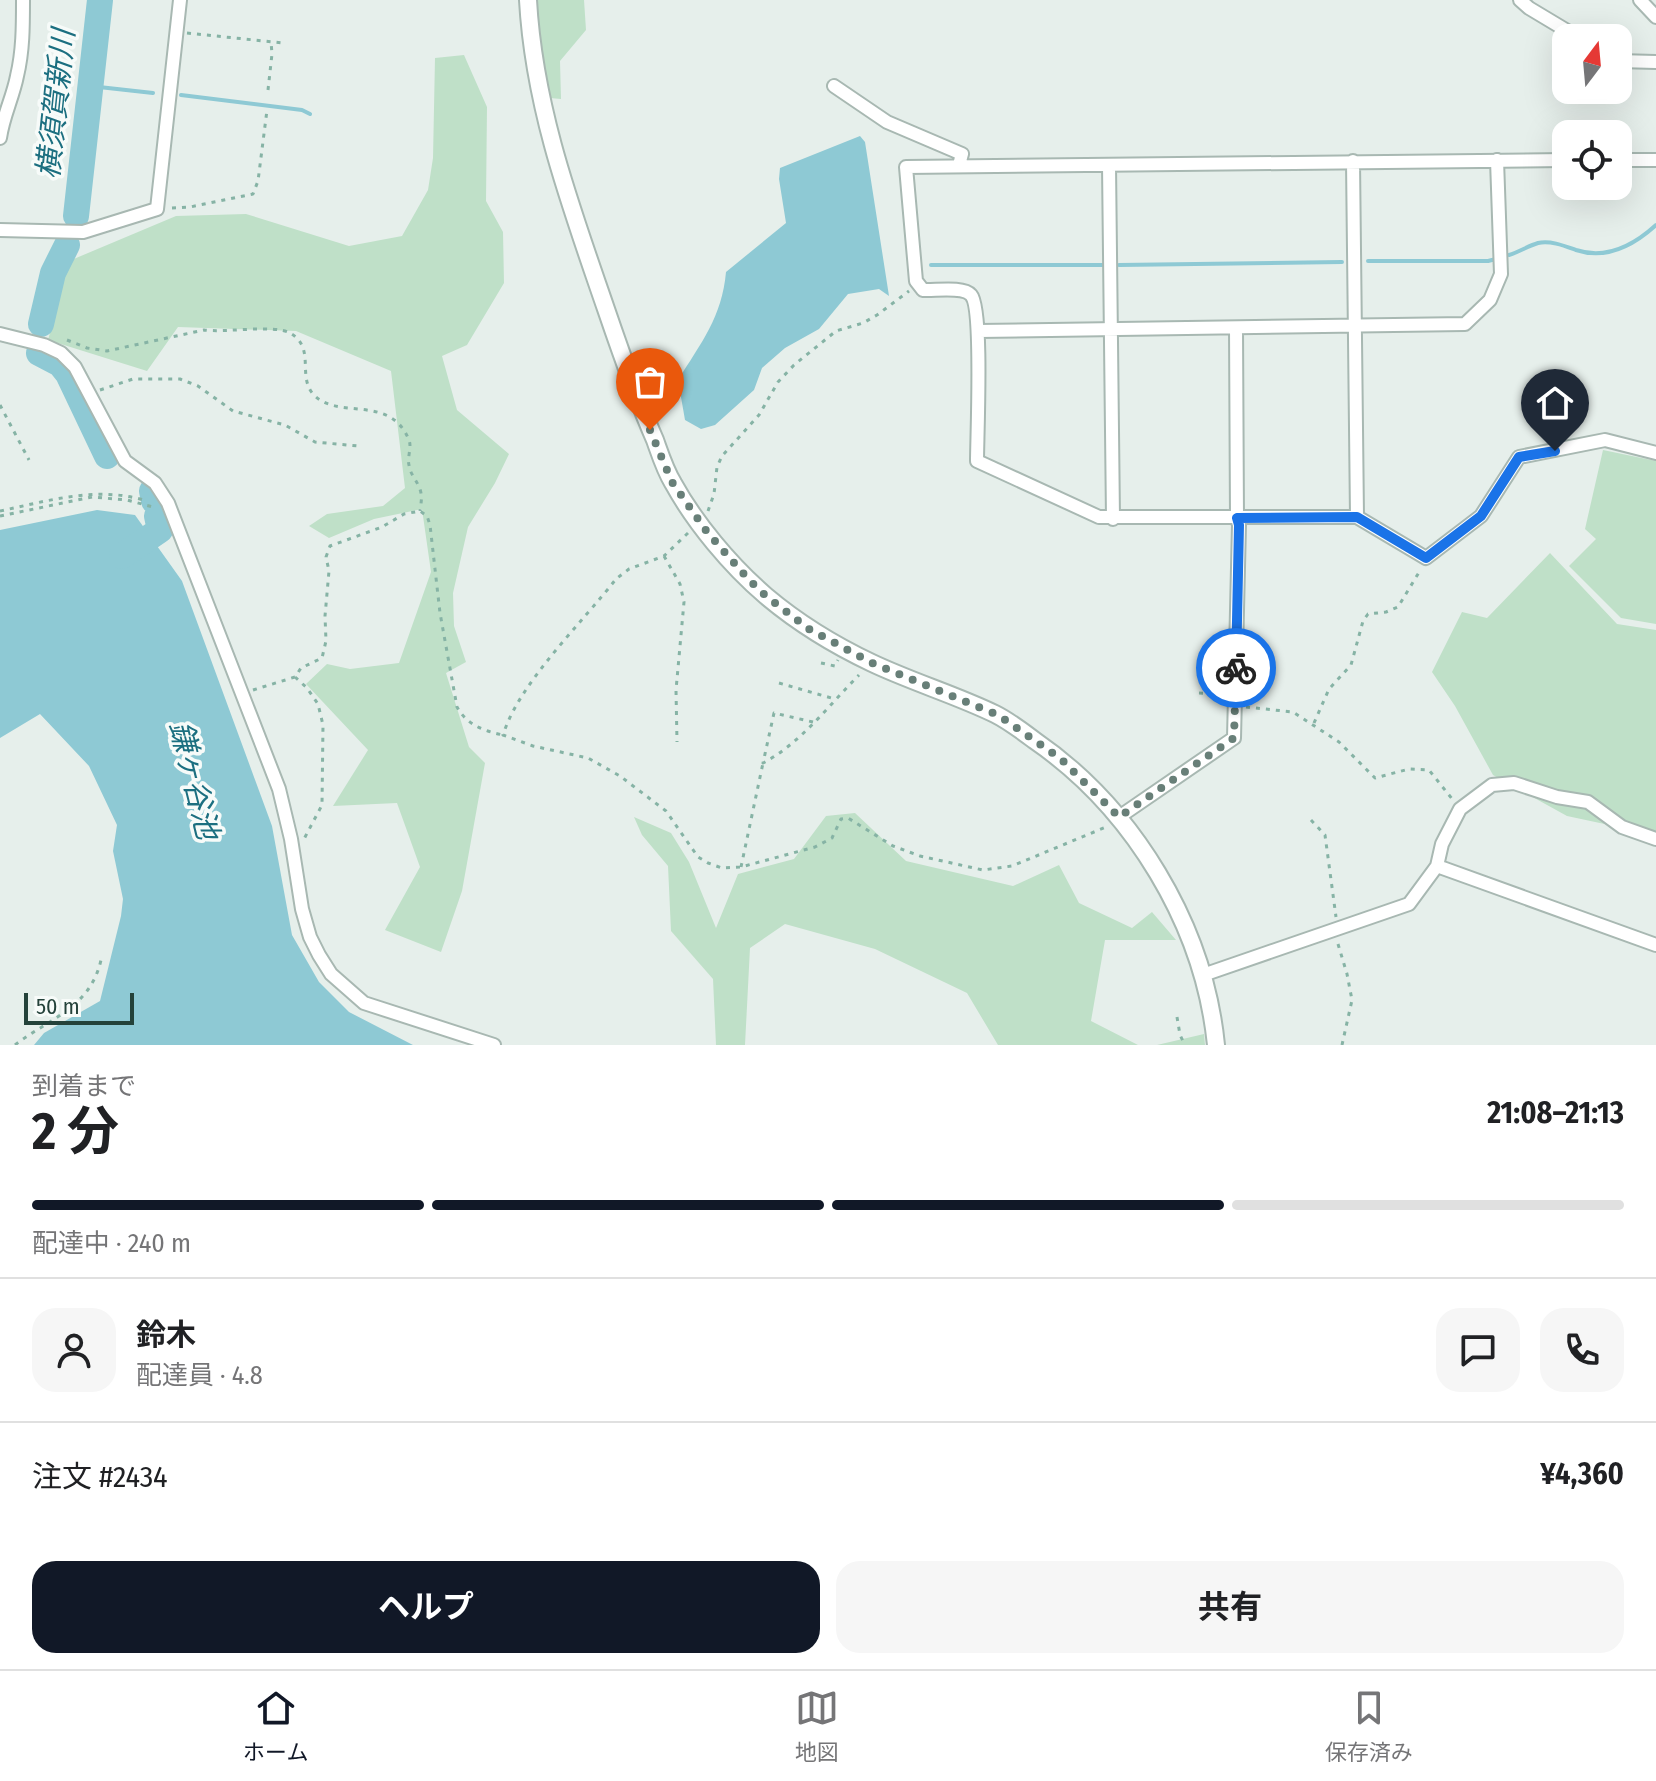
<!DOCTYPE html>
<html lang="ja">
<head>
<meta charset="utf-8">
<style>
  :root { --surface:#fff; --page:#f6f6f6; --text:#202124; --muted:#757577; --line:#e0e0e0; --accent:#111827 }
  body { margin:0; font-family:"Fira Sans Condensed","Noto Sans JP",sans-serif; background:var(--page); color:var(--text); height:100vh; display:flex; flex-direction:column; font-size:30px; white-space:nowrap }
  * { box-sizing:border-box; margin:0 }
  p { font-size:26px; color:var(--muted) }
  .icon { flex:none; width:44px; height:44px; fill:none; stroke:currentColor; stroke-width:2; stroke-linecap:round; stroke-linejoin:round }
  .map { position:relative; height:1045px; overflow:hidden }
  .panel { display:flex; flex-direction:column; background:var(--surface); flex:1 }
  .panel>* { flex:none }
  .needle { width:52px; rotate:16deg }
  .tools { position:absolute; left:1552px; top:24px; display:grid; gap:16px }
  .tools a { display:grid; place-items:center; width:80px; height:80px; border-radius:16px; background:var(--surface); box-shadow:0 8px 32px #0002; font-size:40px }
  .scale { position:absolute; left:24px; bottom:20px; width:110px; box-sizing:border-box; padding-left:8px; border:4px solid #24423a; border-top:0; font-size:22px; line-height:28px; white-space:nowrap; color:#24423a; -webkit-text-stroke:6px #f7fbf9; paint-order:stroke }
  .pin { position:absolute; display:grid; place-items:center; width:68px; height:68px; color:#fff; margin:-82px -34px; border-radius:50% 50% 50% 0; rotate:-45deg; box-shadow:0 0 8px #0007 }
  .pin .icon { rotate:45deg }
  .courier { position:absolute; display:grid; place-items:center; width:80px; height:80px; margin:-40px; border:6px solid #1a73e8; border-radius:50%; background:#fff; color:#222; box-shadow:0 2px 10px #0007 }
  .head em { font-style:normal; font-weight:700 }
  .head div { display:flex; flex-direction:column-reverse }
  .head { display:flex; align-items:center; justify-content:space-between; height:136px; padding:0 32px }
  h1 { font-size:52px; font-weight:700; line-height:60px }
  .bar { display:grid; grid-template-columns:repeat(4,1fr); gap:12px 8px; align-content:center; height:96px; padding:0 32px }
  .bar i { height:10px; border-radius:6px; background:var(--line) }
  .bar .current { background:var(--accent) }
  .bar p { grid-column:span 4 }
  .line { display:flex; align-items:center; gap:20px; padding:0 32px; border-top:2px solid var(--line) }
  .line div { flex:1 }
  .round { display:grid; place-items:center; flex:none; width:84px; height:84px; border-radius:24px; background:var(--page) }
  .action { display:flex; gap:16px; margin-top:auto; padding:16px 32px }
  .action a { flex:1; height:92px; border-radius:24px; background:var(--accent); color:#fff; font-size:32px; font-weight:700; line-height:92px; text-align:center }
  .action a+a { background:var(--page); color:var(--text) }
  .menu { display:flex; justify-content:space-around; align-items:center; height:112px; border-top:2px solid var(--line); background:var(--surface); font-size:22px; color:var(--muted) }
  .menu a { display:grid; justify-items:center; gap:4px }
  .menu .current { color:var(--accent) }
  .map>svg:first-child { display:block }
  .green { fill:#bfe0c8 }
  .water { fill:#8ec9d4 }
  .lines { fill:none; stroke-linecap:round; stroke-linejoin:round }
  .stream { stroke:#8ec9d4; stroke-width:4 }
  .river { stroke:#8ec9d4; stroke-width:26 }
  .minor-casing { stroke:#a8b8b2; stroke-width:16 }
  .tertiary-casing { stroke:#a8b8b2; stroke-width:20 }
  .path { stroke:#86b3a5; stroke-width:3; stroke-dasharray:4 6; stroke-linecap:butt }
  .minor { stroke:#fff; stroke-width:12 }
  .tertiary { stroke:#fff; stroke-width:16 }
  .done { stroke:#687f78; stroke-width:8; stroke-dasharray:0 14.4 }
  .route { stroke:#1a73e8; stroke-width:10 }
  .labels { text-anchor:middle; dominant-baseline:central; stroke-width:7; stroke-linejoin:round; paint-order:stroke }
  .water-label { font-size:30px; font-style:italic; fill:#1c6f80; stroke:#f7fbf9 }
</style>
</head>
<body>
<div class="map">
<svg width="1656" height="1045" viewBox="0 0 1656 1045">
  <rect width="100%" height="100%" fill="#e6efeb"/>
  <path class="green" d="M537 0H584L586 30 560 61 561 99 550 98 541 49Z
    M464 55 487 107 486 201 503 232 504 283 467 345 442 356 457 410 509 454 495 483 468 527 453 593 454 626 466 662 446 673 469 747 485 763 462 891 441 952 385 930 420 867 397 803 333 806 368 750 306 684 327 664 350 669 399 663 431 572 422 509 374 519 329 538 309 526 327 514 383 506 405 488 391 371 296 331 178 327 147 371 48 340 69 261 176 216 246 214 349 246 402 236 428 190 433 158 435 58Z
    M1603 450 1656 461V624L1621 618 1569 566 1596 539 1585 529Z
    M1550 553 1617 624 1656 630V835L1567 816 1493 775 1455 706 1432 672 1462 612 1487 618Z
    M855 813 906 861 1013 886 1059 865 1079 903 1132 928 1152 912 1176 940H1105L1091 1021 1138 1045H998L967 993 875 949 785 924 750 948 745 1045H716L713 979 671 931 668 866 642 835 634 817 671 833 689 862 716 928 738 874 794 859 826 816Z
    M1204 1034 1205 1045H1157Z"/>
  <path class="water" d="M860 136 865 142 889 296 879 289 848 294 819 329 785 348 762 368 754 390 715 425 701 429 685 420 678 380C701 343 722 317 726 272L786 223 779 179 780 168Z
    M97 510 135 515 182 581 272 826 292 935 319 982 349 1012 413 1045H34L44 1033 100 1001 121 916 123 899 113 851 117 825 89 766 40 714 0 738V530Z"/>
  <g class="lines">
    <path class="stream" d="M90 86 153 93
      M181 95 302 110 310 114
      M1509 255C1519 252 1528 246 1538 243 1550 240 1565 246 1576 250 1606 260 1633 246 1656 225
      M1368 261H1488L1496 259
      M931 265H1103
      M1119 265 1342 262"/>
    <path class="river" d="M76 216 100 0
      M41 324 53 273 67 245
      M39 353 60 364 68 374 107 456
      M152 491 154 501
      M122 556 160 530 157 516"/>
    <defs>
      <path id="minor" d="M1520 0 1529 8 1579 38
        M1640 0 1656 17
        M1618 61 1656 62
        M834 86 887 122 962 154 959 165
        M0 138C3 116 13 97 17 76 23 51 23 26 23 0
        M1566 160 906 167 916 281 923 290C934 291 963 286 971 295 983 308 977 436 977 461L1099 517H1357L1426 558 1481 516 1519 457 1605 440 1656 453
        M1618 160H1656
        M1353 161 1357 517
        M1109 165 1113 519
        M0 230 83 232 157 209 180 0
        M978 331 1465 324 1490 300 1501 274 1497 160
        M0 334 44 345 61 353 75 367 125 461 155 483 168 503 279 789 291 839 302 909 310 937 319 955 331 974 364 1003 494 1045
        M1119 817 1234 738 1239 525 1237 518 1236 328
        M1437 866 1442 844 1460 809 1492 785 1514 783 1557 797 1588 802 1622 827 1656 839
        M1203 975 1409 904 1437 866 1656 945"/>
      <path id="tertiary" d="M528 0C534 108 571 207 606 309 621 353 636 397 655 440 660 454 665 470 673 483 695 523 730 565 766 596 798 623 834 645 872 663 912 682 956 695 995 714 1009 721 1022 731 1034 740 1133 808 1204 925 1216 1045"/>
    </defs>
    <use href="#minor" class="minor-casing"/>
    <use href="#tertiary" class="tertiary-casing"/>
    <path class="path" d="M187 33 283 43
      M268 90 272 54 271 42
      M172 208 190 207 253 194 258 181 267 110
      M67 340 87 348 107 351 204 330C227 333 274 324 290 333 316 348 297 375 313 394 337 421 390 393 409 440 412 448 407 457 409 465 410 474 416 479 419 487 423 495 421 503 420 511
      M100 390 133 379H180L198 386 233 411 285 425 315 442 358 446
      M0 405 29 460
      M0 511C48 501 95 486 144 500
      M708 511 714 494 717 467 722 456 759 415 778 382 794 365 836 331 863 323 877 315 909 291
      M0 516 92 497 127 500 153 507
      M688 533 664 556 629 569 616 579C582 623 519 683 503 735L533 746 588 758 620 776 666 811 698 857 708 863 722 868 741 867 815 847 832 838 841 819 848 818 893 846 920 856 983 870 1012 866 1106 827
      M664 556 680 584 684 602 676 690 677 742
      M821 663 835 666 838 660
      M295 677 307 688 318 704 323 725 322 805 304 839
      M779 683 835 699
      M253 690 295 677 301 668 322 658 326 641 325 616 329 571 326 557 330 546 382 527 404 514 420 511 427 516 430 525 440 613 457 707C467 725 484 731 503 735
      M1199 693 1223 694
      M1246 707 1293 712 1339 742 1375 778 1409 769 1429 770 1453 800
      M813 722 774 713 763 763C800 744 830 704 859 675
      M1314 723 1329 689 1351 665 1363 621 1368 614 1386 612 1398 607 1421 569
      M1311 820 1325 835 1336 917
      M741 867 763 763
      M1338 944 1347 974 1352 1000 1342 1045
      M1177 1017 1180 1035 1185 1045
      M15 1045C50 1018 90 1008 101 960"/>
    <use href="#minor" class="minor"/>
    <use href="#tertiary" class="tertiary"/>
  </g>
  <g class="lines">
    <path class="done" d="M650 430 672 482 707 532 749 580 766 596 809 629 872 663 998 715 1061 759 1119 817 1234 738 1236 668"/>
    <path class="route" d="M1236 668 1239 525 1237 518 1357 517 1426 558 1481 516 1519 457 1555 451"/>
  </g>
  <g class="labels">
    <g class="water-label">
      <text transform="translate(56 104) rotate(-84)">横須賀新川</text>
      <text transform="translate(194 780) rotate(76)">鎌ヶ谷池</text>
    </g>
  </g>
</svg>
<div class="tools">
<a><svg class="needle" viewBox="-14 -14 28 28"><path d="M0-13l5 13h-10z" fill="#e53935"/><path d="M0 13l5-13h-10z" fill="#757577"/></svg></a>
<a><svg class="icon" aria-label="locate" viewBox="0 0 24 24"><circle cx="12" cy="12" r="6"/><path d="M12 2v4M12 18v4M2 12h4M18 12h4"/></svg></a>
</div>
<div class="scale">50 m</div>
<div class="pin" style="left:650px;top:430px;background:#ea580c"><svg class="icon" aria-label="bag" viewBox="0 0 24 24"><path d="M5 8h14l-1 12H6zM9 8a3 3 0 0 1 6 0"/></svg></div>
<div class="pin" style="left:1555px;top:451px;background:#1f2937"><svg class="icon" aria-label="home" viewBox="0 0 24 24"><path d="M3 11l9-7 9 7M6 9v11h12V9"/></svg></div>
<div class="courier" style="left:1236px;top:668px"><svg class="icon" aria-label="bike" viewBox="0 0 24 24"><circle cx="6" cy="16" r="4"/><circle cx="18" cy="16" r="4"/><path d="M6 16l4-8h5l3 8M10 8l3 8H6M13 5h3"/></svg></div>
</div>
<section class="panel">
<div class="head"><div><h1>2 分</h1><p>到着まで</p></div><em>21:08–21:13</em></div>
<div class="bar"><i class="current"></i><i class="current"></i><i class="current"></i><i></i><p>配達中 · 240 m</p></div>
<div class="line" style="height:144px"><a class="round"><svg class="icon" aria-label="person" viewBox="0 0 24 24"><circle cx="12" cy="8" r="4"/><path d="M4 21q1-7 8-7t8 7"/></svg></a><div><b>鈴木</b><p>配達員 · 4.8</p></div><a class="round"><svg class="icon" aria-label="chat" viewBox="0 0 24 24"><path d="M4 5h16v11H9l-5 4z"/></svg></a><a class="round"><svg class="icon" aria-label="phone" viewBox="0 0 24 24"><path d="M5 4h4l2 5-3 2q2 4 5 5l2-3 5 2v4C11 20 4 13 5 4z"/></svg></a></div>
<div class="line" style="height:104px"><div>注文 #2434</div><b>¥4,360</b></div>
<div class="action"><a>ヘルプ</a><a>共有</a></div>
</section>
<nav class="menu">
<a class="current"><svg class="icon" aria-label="home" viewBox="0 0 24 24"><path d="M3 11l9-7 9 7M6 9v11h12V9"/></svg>ホーム</a>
<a><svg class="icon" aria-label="map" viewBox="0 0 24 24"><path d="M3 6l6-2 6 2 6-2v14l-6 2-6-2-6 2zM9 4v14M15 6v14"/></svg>地図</a>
<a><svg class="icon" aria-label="saved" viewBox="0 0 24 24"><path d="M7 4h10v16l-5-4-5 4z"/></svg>保存済み</a>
</nav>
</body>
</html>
